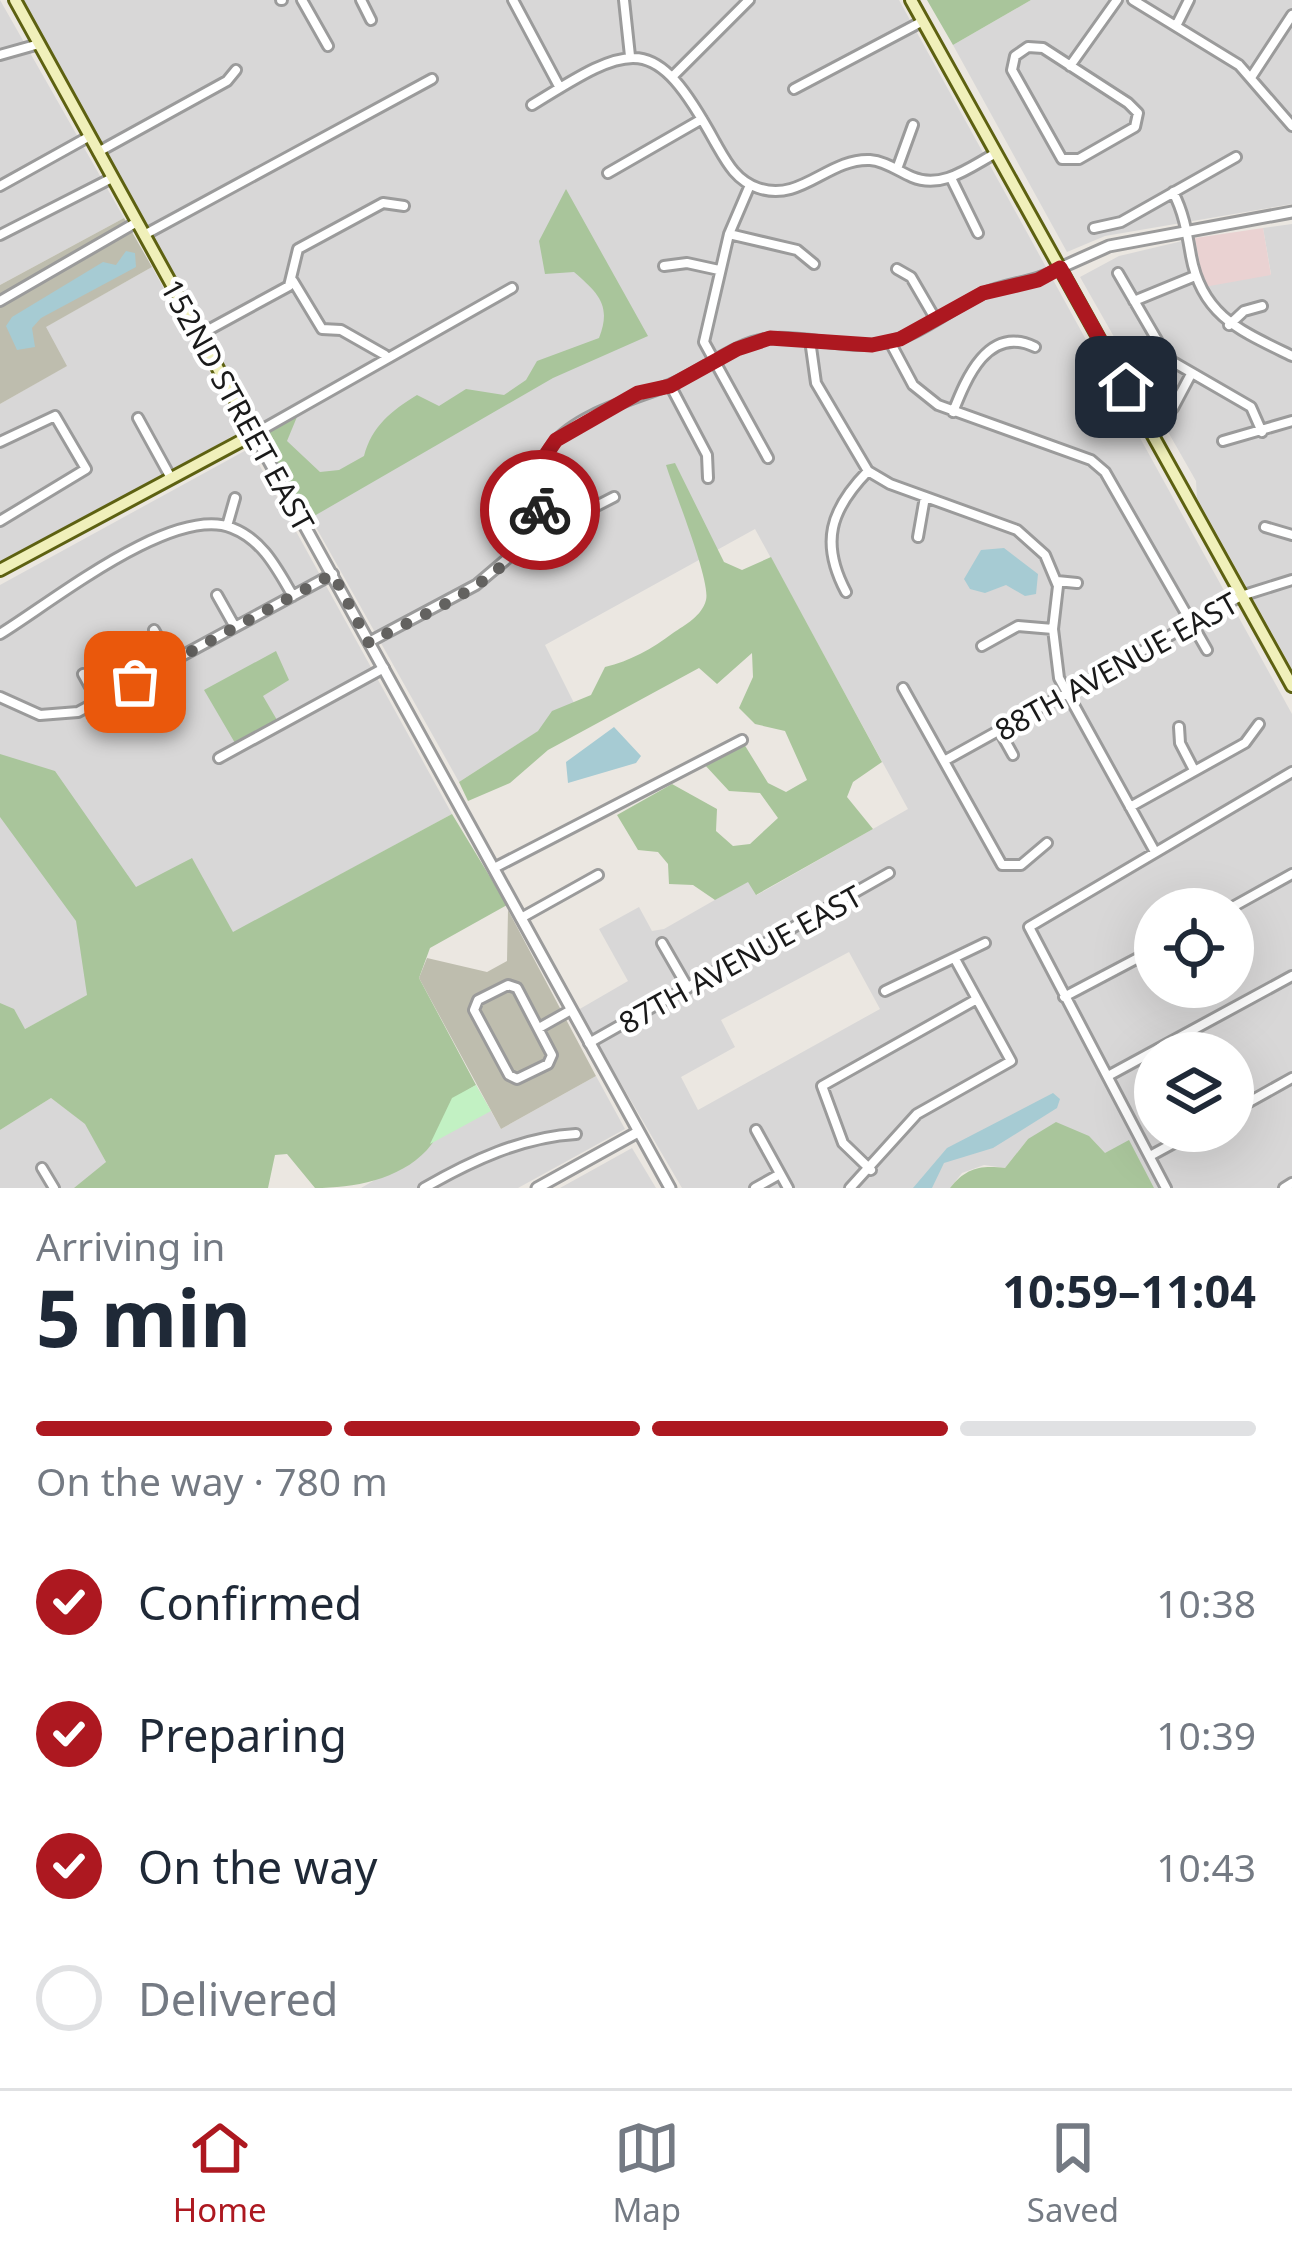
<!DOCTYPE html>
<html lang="en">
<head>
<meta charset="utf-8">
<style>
  :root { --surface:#fff; --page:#f6f6f7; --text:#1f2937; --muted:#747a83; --line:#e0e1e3; --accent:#ad1820 }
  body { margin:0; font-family:"Noto Sans",sans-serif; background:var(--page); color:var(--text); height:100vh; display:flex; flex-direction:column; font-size:45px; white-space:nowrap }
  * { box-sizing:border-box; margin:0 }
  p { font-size:39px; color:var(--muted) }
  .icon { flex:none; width:66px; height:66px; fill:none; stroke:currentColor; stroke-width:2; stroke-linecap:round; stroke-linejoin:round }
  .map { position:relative; height:1188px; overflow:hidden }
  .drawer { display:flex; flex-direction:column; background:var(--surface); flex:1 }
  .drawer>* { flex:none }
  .tools { position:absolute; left:1134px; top:888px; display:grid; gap:24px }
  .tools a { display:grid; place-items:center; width:120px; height:120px; border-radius:50%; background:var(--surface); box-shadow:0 12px 48px #0002; font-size:60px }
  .pin { position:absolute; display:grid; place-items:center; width:102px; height:102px; color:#fff; margin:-51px; border-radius:24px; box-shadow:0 6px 18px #0006 }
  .courier { position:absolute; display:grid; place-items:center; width:120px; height:120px; margin:-60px; border:9px solid #ad1820; border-radius:50%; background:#fff; color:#222; box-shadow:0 3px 15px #0007 }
  .summary em { font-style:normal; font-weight:700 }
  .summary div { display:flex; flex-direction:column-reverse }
  .summary { display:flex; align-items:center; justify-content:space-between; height:204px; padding:0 36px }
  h1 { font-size:78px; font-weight:700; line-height:90px }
  .bar { display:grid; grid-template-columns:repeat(4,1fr); gap:18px 12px; align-content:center; height:144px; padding:0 36px }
  .bar i { height:15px; border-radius:9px; background:var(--line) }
  .bar .on { background:var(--accent) }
  .bar p { grid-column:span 4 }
  ol { padding:0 36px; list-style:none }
  li { display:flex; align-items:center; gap:36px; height:132px }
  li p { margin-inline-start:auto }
  li .icon { padding:12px; border-radius:50%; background:var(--accent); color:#fff; stroke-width:4 }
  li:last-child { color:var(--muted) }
  li i { width:66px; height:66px; border:6px solid var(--line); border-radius:50% }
  .dock { display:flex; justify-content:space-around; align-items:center; height:168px; border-top:3px solid var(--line); background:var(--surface); font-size:33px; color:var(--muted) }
  .dock a { display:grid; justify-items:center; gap:6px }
  .dock .on { color:var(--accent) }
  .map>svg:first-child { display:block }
  .residential { fill:#d8d7d7; fill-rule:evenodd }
  .commercial { fill:#ead2d2 }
  .construction { fill:#bebdae }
  .forest { fill:#a9c59b }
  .park { fill:#c2f1c3 }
  .water { fill:#a6cbd3 }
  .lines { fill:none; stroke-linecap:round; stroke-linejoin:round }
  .minor-casing { stroke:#9b9b9b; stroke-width:14 }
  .tertiary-casing { stroke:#9b9b9b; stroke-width:15 }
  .secondary-casing { stroke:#5d6111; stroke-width:16 }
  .minor { stroke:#fff; stroke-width:8 }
  .tertiary { stroke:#fff; stroke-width:9 }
  .secondary { stroke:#f0f0ba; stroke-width:10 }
  .done { stroke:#636260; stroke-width:12; stroke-dasharray:0 21.6 }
  .route { stroke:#ad1820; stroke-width:15 }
  .labels { text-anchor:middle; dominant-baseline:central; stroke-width:9; stroke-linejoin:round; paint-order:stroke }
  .street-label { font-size:30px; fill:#1a1a1a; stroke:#fff }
</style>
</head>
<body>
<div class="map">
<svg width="1292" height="1188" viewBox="0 0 1292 1188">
  <rect width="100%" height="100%" fill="#ebe7e1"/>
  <path class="residential" d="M0 0 124 218 0 285Z
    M20 0H899L1292 714V1188H1117L1028 1139 1005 1168 984 1165 962 1173 950 1188H682L578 1010 628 981 599 929 639 907 652 931 664 929 748 881 757 895 908 809 755 529 545 645 576 707 459 782ZM1155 909H1233V987H1155ZM849 952 880 1009 698 1110 681 1077 735 1047 721 1020ZM1155 1053H1233V1131H1155Z
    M1031 0H1292V204L1105 236 1067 252 953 45Z
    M1292 224V669L1197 498 1196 481 1080 277 1119 256 1195 238 1204 286 1271 274 1263 228Z
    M152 267 242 431 0 565V404L66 366 45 327Z
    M250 448 452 814 233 933 191 858 110 983 25 1029 0 1017V585Z
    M596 1076 625 1129 518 1188H361L427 1150 452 1098 476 1085 501 1129Z
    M51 1098 86 1124 106 1162 104 1188H0V1130Z
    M632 1148 656 1188H560Z"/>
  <path class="commercial" d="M1263 228 1271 275 1204 287 1195 238Z"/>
  <path class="construction" d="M124 218 152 267 46 327 67 366 0 404V285Z
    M508 910 596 1076 501 1129 419 978 427 958 487 972 507 961Z"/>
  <path class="forest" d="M927 0H1031L953 45Z
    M566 189 648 336 553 378 309 519 262 434 299 412 287 441 320 472 339 470 364 456C372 426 391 411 417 395L439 406 466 389 504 395 526 380 537 361 599 338C612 305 598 293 574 272L545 274 539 241Z
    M675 463 724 562 742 570 771 557 882 762 853 782 847 797 873 829 756 895 748 882 715 900 693 885 669 884 668 864 658 852 638 850 617 815 672 784 717 809 716 831 733 846 750 844 778 818 760 793 729 791 704 764 744 744 768 783 786 792 807 780 785 731 755 724 739 708 753 677 752 653 717 684 699 668 548 750 510 783 468 801 459 782 538 731 552 711 591 695 605 667C630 661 652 649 673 633 685 625 702 616 706 600 711 581 674 491 666 465Z
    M276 651 289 680 263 696 277 720 235 743 204 690Z
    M0 754 55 771 136 887 192 858 233 932 452 814 507 905 430 948 419 978 476 1085C434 1108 452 1123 427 1150 399 1180 353 1188 315 1188L287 1154 275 1155 268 1188H74L106 1162 85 1124 51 1098 0 1130V1003L14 1009 25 1029 87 995 76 921 0 817Z
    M1056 1122 1089 1136 1105 1153 1129 1140 1154 1188H950C966 1168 980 1165 1005 1168L1028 1139Z"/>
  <path class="park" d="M476 1085 491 1111 430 1144 452 1098Z"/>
  <path class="water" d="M126 251 135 253 136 267 41 318 32 328 35 347 17 350 6 326 12 317 103 262 116 265Z
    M1004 548 1038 574 1036 594 1025 596 1006 585 985 593 970 589 964 579 981 550Z
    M614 727 641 756 636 763 568 783 566 762Z
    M1053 1093 1060 1099 1057 1108 993 1148 944 1163 932 1188H913L947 1148Z"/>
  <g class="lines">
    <defs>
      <path id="minor" d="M281 0H282
        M302 0 328 46
        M361 0 371 20
        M513 0 560 88
        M624 0 630 56
        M1133 0 1239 65 1292 126
        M1177 24 1189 0
        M1028 47 1043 48 1128 103 1138 113 1135 127 1079 159H1062L1012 70 1015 56Z
        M0 55 39 44
        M1070 66 1117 0
        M674 75 749 0
        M1252 76 1292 15
        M794 89 923 21
        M532 105C633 42 654 31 715 142 726 161 735 180 758 188 801 203 828 158 870 160 885 161 898 171 912 177 942 190 970 167 996 153
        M98 152 227 81 236 70
        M897 169 913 125
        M608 173 702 119
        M951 178 978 233
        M750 185 729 234 704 342 768 458
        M0 186 90 136
        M1173 192C1184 213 1187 233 1191 256 1202 316 1241 331 1292 356
        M1094 228 1121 222 1236 157
        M729 234 797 250 814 264
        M0 235 112 178
        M144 235 432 79
        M664 266 687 263 719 270
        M897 269 911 277 936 320
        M1118 273 1168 359 1251 407 1262 432
        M293 281 322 329 341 330 385 355
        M0 301 137 222
        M1134 301 1195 276
        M1229 325 1244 311 1262 306
        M199 335 289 286 298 249 383 203 404 206
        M810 340 816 383 868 471 890 484 1017 530 1045 555 1058 586 1053 629 1059 678 1154 850
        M890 342 913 385 938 405 1091 460 1105 472 1207 650
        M670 385 707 455 708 478
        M953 412C966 379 988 324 1035 347
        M138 418 171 478
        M1148 426 1173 408 1190 376
        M254 434 512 288
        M1223 441 1292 421
        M0 442 55 416 86 469 0 521
        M227 526 235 498
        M1265 527 1292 535
        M918 537 925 497
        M528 541C539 513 536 465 552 445 579 412 637 399 674 383 706 369 737 340 774 338 810 336 848 350 884 343 920 336 949 309 982 294 1008 282 1035 283 1060 268
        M1057 581 1077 583
        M846 592C820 543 830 510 868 471
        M217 595 235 627
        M154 630 172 662
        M0 634C51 603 173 504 232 528 263 540 277 569 293 596
        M369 642 476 585 528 541 614 497
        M982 646 1018 626 1053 629
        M83 674 98 701
        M903 688 1002 865H1021L1047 843
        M0 697 40 715 78 712 333 574
        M1179 727 1180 743 1194 770
        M999 730 1013 755
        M219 758 384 668
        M944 761 1241 596 1292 580
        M1130 807 1245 743 1259 724
        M494 868 742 740
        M1229 909 1292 874
        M521 918 598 875
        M662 943 688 988
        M508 985 517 988 552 1055 548 1064 517 1079 509 1075 474 1010 478 1000Z
        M885 991 985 943
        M1064 997 1155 949
        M539 1028 571 1010
        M589 1043 889 873
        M1108 1076 1292 976
        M1233 1111 1292 1078
        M756 1130 788 1188
        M1150 1156 1196 1131
        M42 1168 54 1188
        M871 1170 843 1143 822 1086 977 999
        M424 1188C471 1161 522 1137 576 1134
        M755 1188 780 1174
        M850 1188 917 1114 1011 1061 955 959
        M1166 1188 1029 927 1292 772
        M1284 1188 1292 1183"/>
      <path id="tertiary" d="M1060 268 1109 246 1292 212
        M254 434 670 1188
        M537 1188 638 1132"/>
      <path id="secondary" d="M911 0 1292 686
        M0 570 254 434 15 0"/>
    </defs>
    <use href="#minor" class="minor-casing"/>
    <use href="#tertiary" class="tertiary-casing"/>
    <use href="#secondary" class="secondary-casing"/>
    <use href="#minor" class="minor"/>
    <use href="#tertiary" class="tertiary"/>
    <use href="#secondary" class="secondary"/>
  </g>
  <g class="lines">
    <path class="done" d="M135 682 333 574 369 643C430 609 516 581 540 510"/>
    <path class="route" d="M540 510 543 459 556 440 638 393 670 386 737 349 770 338 872 345 900 339 983 293 1038 280 1060 268 1126 387"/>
  </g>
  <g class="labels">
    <g class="street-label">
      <text transform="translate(238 405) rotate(61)">152ND STREET EAST</text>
      <text transform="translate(1116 666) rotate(-29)">88TH AVENUE EAST</text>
      <text transform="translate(740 959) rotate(-29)">87TH AVENUE EAST</text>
    </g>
  </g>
</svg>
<div class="tools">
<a><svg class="icon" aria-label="locate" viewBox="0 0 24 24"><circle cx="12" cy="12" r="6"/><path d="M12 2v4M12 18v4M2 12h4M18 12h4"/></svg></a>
<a><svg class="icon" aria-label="layers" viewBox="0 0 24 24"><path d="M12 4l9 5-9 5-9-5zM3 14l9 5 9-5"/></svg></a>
</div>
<div class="pin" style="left:135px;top:682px;background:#ea580c"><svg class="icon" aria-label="bag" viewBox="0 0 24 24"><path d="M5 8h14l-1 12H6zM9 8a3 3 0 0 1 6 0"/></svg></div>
<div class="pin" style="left:1126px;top:387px;background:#1f2937"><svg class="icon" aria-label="home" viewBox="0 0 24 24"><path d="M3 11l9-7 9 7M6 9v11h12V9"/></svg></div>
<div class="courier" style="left:540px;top:510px"><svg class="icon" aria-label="bike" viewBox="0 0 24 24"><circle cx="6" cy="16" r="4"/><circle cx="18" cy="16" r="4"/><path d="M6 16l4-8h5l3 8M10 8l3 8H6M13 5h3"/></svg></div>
</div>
<section class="drawer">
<div class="summary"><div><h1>5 min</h1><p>Arriving in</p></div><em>10:59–11:04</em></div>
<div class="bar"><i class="on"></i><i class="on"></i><i class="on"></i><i></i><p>On the way · 780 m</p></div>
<ol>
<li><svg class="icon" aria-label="check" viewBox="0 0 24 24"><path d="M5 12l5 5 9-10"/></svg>Confirmed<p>10:38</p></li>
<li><svg class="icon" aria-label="check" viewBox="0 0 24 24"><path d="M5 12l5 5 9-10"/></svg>Preparing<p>10:39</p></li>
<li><svg class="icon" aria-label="check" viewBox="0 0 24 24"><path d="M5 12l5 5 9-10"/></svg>On the way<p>10:43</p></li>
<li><i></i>Delivered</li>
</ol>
</section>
<nav class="dock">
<a class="on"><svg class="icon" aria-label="home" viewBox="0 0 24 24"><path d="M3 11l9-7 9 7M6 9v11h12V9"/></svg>Home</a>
<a><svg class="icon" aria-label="map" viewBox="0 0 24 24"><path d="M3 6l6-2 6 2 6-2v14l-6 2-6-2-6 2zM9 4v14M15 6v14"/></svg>Map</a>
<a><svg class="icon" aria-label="saved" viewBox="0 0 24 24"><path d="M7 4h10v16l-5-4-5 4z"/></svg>Saved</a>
</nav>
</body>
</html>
